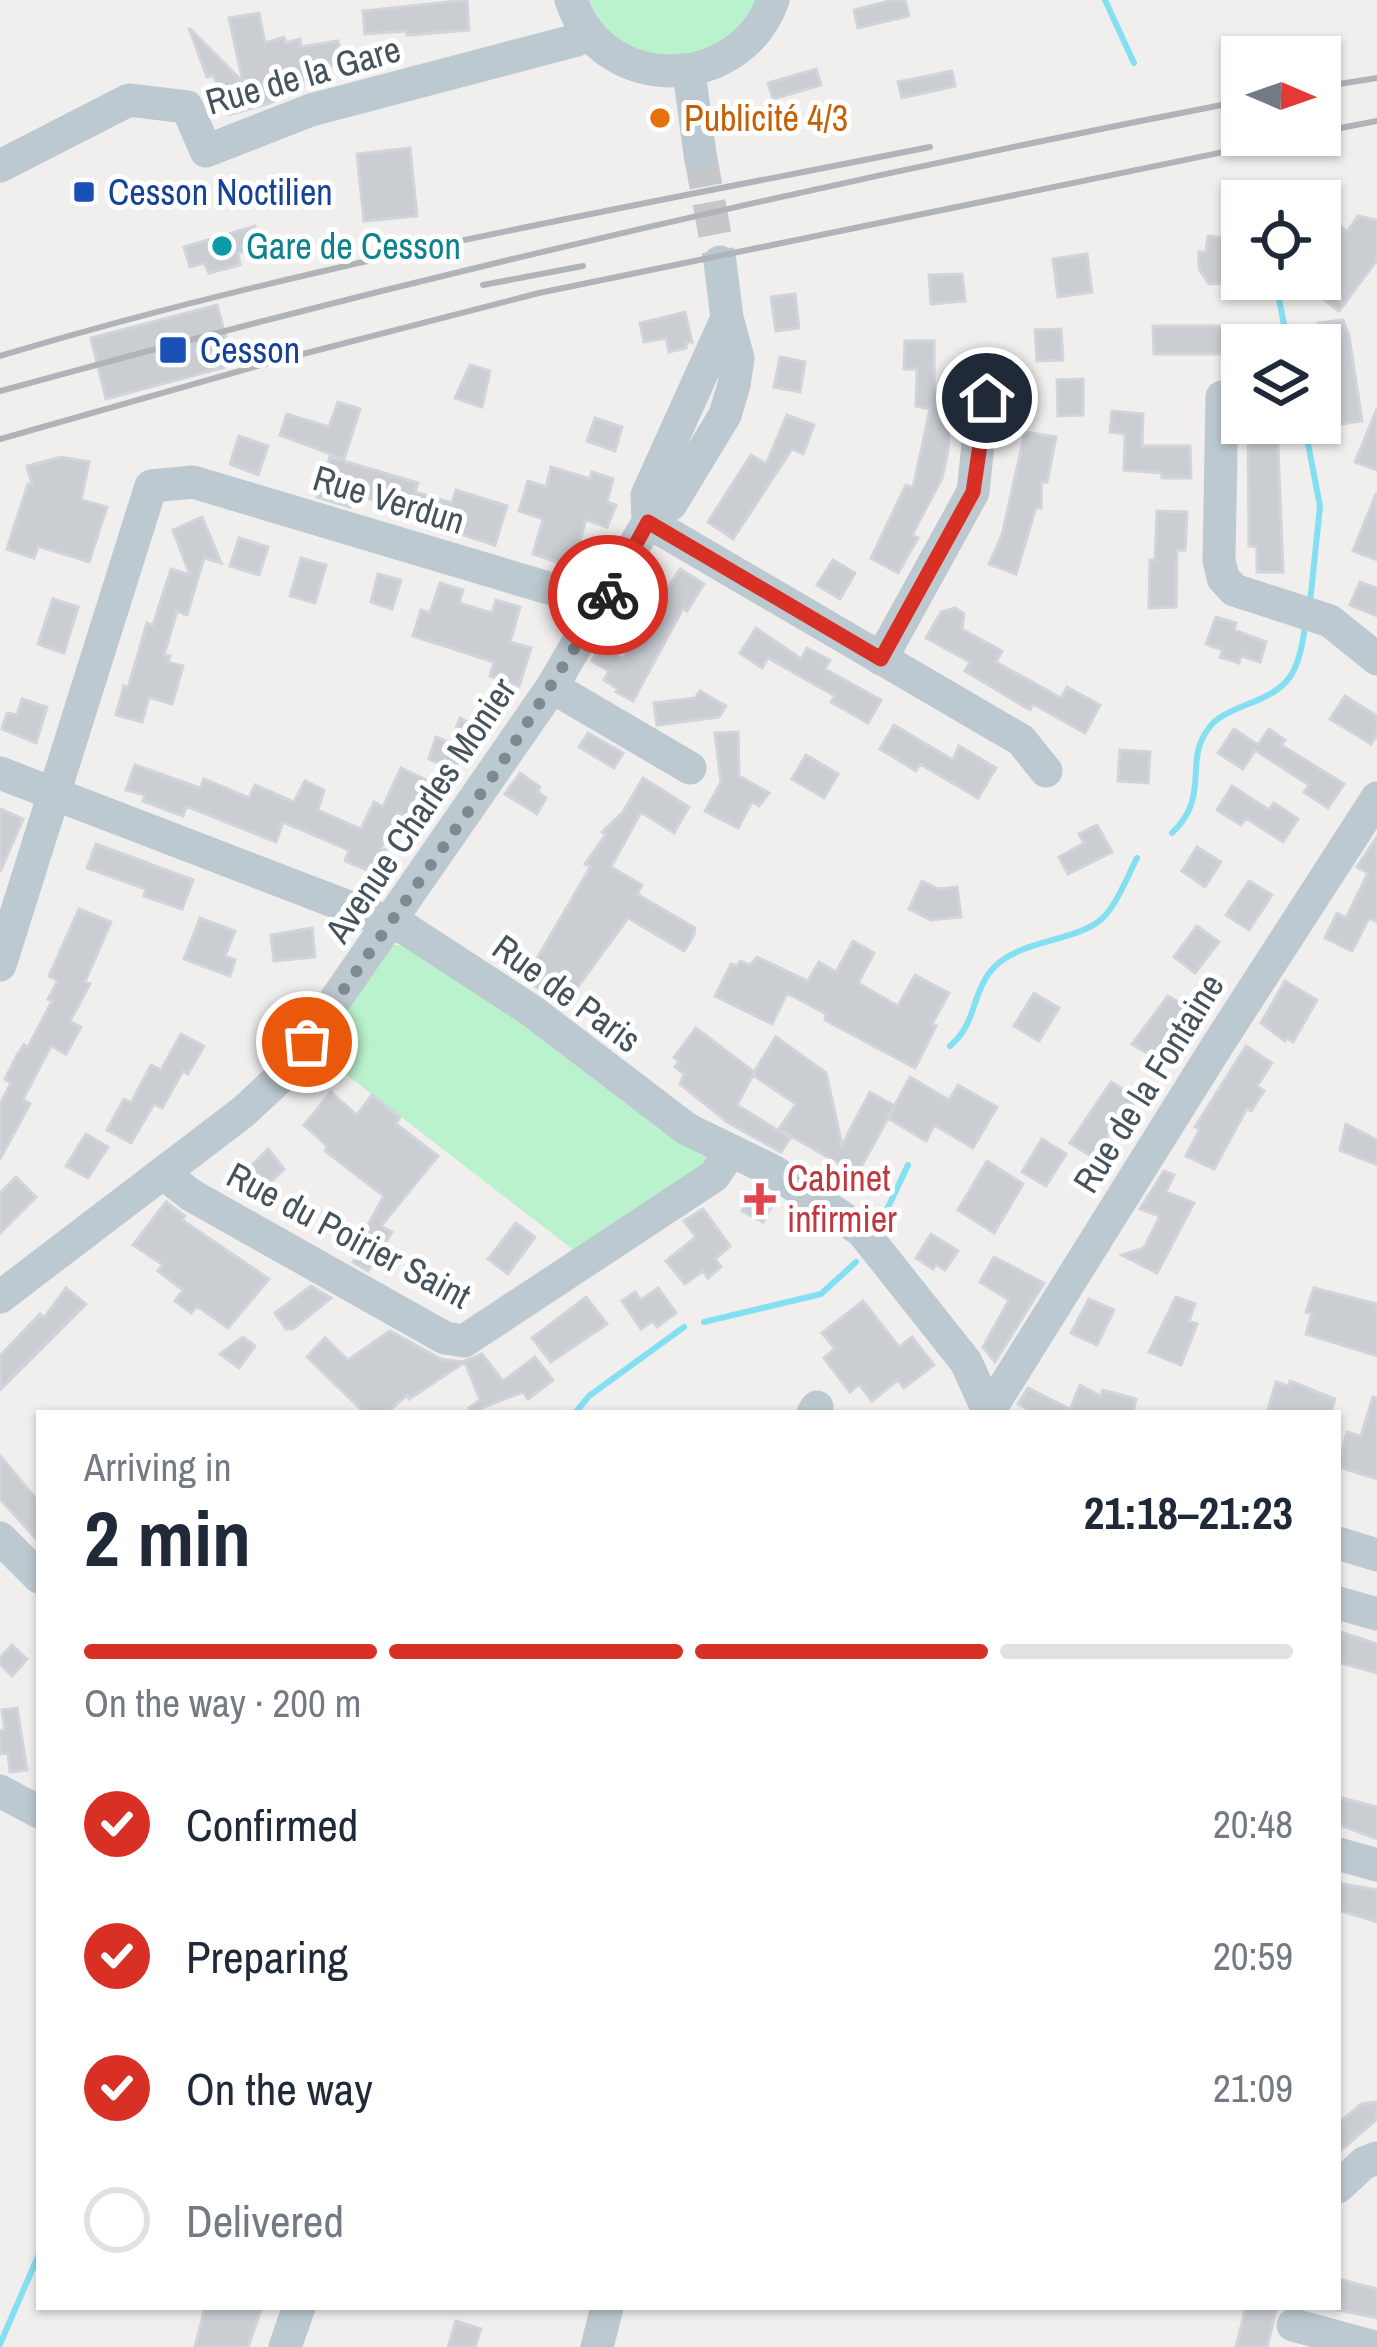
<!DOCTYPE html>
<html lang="en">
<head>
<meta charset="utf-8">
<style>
  :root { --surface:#fff; --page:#f6f6f7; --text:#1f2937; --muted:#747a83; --line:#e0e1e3; --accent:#d93025 }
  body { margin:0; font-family:"Archivo Narrow",sans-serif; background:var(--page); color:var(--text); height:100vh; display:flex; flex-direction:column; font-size:45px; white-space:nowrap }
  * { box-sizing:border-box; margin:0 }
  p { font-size:39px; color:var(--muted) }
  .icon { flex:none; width:66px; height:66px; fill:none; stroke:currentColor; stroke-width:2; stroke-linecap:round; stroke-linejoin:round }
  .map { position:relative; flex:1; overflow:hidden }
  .details { position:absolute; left:36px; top:1410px; width:1305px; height:900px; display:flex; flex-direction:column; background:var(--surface); border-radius:0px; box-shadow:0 3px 9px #0004 }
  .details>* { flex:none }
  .needle { width:78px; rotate:92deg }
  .tools { position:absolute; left:1221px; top:36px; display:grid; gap:24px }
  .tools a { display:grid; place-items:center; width:120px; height:120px; border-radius:0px; background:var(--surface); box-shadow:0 3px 9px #0004; font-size:60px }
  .pin { position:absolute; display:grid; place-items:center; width:102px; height:102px; color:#fff; margin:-51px; border:6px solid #fff; border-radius:50%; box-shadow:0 3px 12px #0007 }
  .courier { position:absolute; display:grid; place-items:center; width:120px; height:120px; margin:-60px; border:9px solid #d93025; border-radius:50%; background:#fff; color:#222; box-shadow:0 3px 15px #0007 }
  .summary em { font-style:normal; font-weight:700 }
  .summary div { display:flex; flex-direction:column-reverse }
  .summary { display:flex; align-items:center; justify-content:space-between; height:204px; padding:0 48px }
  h1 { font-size:78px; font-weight:700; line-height:90px }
  .bar { display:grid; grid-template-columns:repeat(4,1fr); gap:18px 12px; align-content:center; height:144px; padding:0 48px }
  .bar i { height:15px; border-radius:9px; background:var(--line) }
  .bar .active { background:var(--accent) }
  .bar p { grid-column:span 4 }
  ol { padding:0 48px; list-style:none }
  li { display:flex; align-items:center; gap:36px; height:132px }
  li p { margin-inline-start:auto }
  li .icon { padding:12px; border-radius:50%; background:var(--accent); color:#fff; stroke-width:4 }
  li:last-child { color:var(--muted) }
  li i { width:66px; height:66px; border:6px solid var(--line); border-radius:50% }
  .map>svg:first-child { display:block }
  .green { fill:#b9f2cc }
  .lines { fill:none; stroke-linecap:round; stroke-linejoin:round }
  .stream { stroke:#83e0f2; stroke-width:6 }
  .building { fill:#caced3; stroke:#d1d4da; stroke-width:3 }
  .minor-tunnel { stroke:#c6c7ca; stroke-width:33; stroke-dasharray:33 16; stroke-linecap:butt }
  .minor { stroke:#bdc9d1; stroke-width:33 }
  .rail { stroke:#b0b4b9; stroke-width:6 }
  .done { stroke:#818990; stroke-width:12; stroke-dasharray:0 21.6 }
  .route { stroke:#d93025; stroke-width:15 }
  .food-dot { fill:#e8710a; stroke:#fff; stroke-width:4.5 }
  .transit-dot { fill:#1a4fb4; stroke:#fff; stroke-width:4.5 }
  .culture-dot { fill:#0f9aa8; stroke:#fff; stroke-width:4.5 }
  .health-dot { fill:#e0444e; stroke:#fff; stroke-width:4.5 }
  .labels { text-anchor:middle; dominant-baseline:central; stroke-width:10; stroke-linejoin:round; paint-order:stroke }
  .street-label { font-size:36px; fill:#45535d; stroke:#fff }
  .food-label { font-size:36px; fill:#c56008; stroke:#fff; text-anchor:start }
  .transit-label { font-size:36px; fill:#164399; stroke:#fff; text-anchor:start }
  .culture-label { font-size:36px; fill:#0d838f; stroke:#fff; text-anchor:start }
  .health-label { font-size:36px; fill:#be3a42; stroke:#fff; text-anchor:start }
</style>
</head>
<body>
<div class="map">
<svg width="1377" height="2347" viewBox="0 0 1377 2347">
  <rect width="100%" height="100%" fill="#f1eeee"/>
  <path class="green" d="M586 0H761L753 15 718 48 655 58 610 35Z
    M390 945H406L427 954 707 1152 709 1163 580 1255 312 1048Z"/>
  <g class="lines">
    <path class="stream" d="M1105 0 1134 63
      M1264 196V201
      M1275 279 1288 345
      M1304 423 1320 506 1310 603
      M1172 833C1214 793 1179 758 1214 722 1224 713 1236 709 1248 704 1291 688 1298 673 1305 627
      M950 1046C976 1024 971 998 989 973 1014 940 1066 944 1098 922 1115 910 1127 877 1137 858
      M882 1220 908 1165
      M704 1322 821 1294 856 1262
      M575 1413 589 1396 684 1327
      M0 2344 39 2254"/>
  </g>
  <path class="building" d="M467 0 469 30 407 35V31L365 34 363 11Z
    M893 0H905L909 16 858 28 854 10Z
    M259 13 265 43 284 37 286 43 300 39 301 47 338 41 342 62 303 74V86L270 103 228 115 213 75 207 77 189 28 243 82 229 18Z
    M816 69 821 85 773 99 768 83Z
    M952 71 955 86 902 98 898 82Z
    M410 148 417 216 364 221 357 154Z
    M1358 216 1377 220V260L1339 311 1316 294 1330 276 1323 270 1333 256 1323 249 1340 225 1347 232Z
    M255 226 260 246 238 253 240 265 209 273 204 263 190 267 184 247Z
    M1208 236 1242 240V282L1209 284 1199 269V252H1206Z
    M1087 254 1092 292 1058 297 1053 259Z
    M962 274 965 301 931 304 929 275Z
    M795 294 799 328 776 331 771 297Z
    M217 305 233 365 106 399 91 338Z
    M685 312 692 342H687L686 348 669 352 666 338 644 342 640 323Z
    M1343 320 1349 336 1362 421 1335 425 1329 390 1321 391 1320 372 1325 371 1318 323Z
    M1153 326H1258V345H1242V354H1154Z
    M1061 329 1063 360 1037 361 1035 330Z
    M905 341H934V390L951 391 948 451 942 478 912 535 918 538 898 573 871 558 906 485 913 488 930 409 916 406 917 369H904Z
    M780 357 805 362 800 392 774 387Z
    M470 365 490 371 482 407 455 398Z
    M1083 379V415L1058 416 1057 380Z
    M338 402 360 409 344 459 280 435 287 414 329 427Z
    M1377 409V470L1355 462Z
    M1112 411 1143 414 1142 446H1190L1191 478H1162V473L1124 470 1125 434 1110 432Z
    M787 415 814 425 803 454 792 449 733 539 708 522 751 455 766 464Z
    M595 418 622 427 615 451 587 441Z
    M1248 423H1277L1283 572H1257V547L1249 546Z
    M1025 432 1056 437 1047 482H1041V508L1036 507 1016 574 989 564 1002 535Z
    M239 436 268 446 258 475 230 464Z
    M61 457 89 462 81 500 107 507 89 562 38 546 34 558 7 549 28 484 32 485 27 466Z
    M330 457 418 483 415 492 452 503 456 490 507 506 495 545 408 517 410 511 353 494 350 507 317 497Z
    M551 467 590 479 592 472 613 479 607 502 616 505 607 527 587 520 585 523 572 567 533 554 543 519 519 511 528 481 546 487Z
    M1376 494H1377V560L1353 551Z
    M1157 511 1187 512 1185 550H1177L1176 607 1149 608 1150 560H1155Z
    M202 517 221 563 204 558 187 615 177 611 164 655 170 656 168 662 183 666 172 704 149 697 142 722 116 715 124 686 128 688 147 623 153 625 171 569 190 575 173 530Z
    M239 538 268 547 259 575 230 566Z
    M301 558 326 565 315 603 290 596Z
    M833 560 855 573 840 599 817 585Z
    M680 569 704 584 687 611 683 608 633 701 616 692 618 689 604 680 609 671 592 661 601 645 623 659Z
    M378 574 401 580 392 609 371 602Z
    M1360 582 1377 588V616L1350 605Z
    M440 583 463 590 459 603 492 613 496 600 520 607 510 642 531 648 519 686 490 676 494 662 413 636 421 610 430 613Z
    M53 599 78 607 64 653 38 644Z
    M955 608 964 614 962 629 1002 651 996 662 1061 698 1067 687 1100 705 1085 733 1033 704 1030 710 965 671 970 662 926 638 941 612Z
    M1216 617 1236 623 1234 630 1266 642 1260 662 1241 656 1239 663 1220 657 1223 650 1206 644Z
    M756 628 801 659 807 648 830 660 825 669 881 700 868 723 831 702 835 696 768 658 762 668 740 653Z
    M700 691 726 706 719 717 657 725 654 703 695 698Z
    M1345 696 1377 716V735L1371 744 1330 719Z
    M22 699 47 707 36 743 2 729 7 713 17 715Z
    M460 718 479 728 471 750 463 747 455 770 429 759 436 737 450 743Z
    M894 725 953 760 959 746 996 768 978 798 920 764 916 771 880 749Z
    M1234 729 1258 745 1269 729 1285 740 1281 745 1344 784 1328 808 1304 792 1309 785 1255 750 1243 769 1218 753Z
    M738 732 739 776 769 793 759 806 752 802 738 828 705 811 721 782 715 733Z
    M588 733 623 753 614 768 579 747Z
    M1120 750 1150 752 1148 783 1118 781Z
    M806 755 838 774 824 798 792 779Z
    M135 765 200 788 204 779 249 798 255 785 294 802 305 781 324 790 318 810 361 829 374 802 383 807 401 768 428 781 410 819 398 813 381 848 386 850 376 874 345 861 349 850 283 822 276 842 186 806 183 816 143 801 145 795 126 790Z
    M520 773 540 787 537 791 546 798 537 814 505 794Z
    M643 778 689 807 674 833 641 812 611 867 642 885 637 894 695 928 694 935 684 951 628 918 572 995 554 984 547 994 525 979 591 866 585 864 606 834 602 832 623 812Z
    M1232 786 1269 810 1274 803 1298 819 1283 842 1246 818 1241 825 1217 810Z
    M0 809 23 819 0 872Z
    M1097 825 1112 852 1068 874 1059 857 1084 843 1079 834Z
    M1377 837V922L1369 918 1352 951 1325 938 1337 913 1346 918 1368 873 1357 867Z
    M96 844 193 880 182 909 144 896 146 889 87 868Z
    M1197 847 1221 862 1205 887 1182 871Z
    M922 881 938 889 957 887 961 917 931 920 909 909Z
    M1249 881 1272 895 1249 930 1226 915Z
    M79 909 111 922 85 982 90 984 70 1021 81 1027 66 1054 51 1046 23 1099 30 1104 0 1159V1104L11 1083 5 1079 17 1055 24 1045 28 1047 52 1001 48 999 58 981 49 976Z
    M200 918 235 931 225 956 235 960 230 976 184 959Z
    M1197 926 1219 942 1195 973 1174 957Z
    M312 928 315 957 274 961 271 935Z
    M853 941 874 953 858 983 898 1006 915 975 949 993 932 1024 936 1026 915 1068 825 1020 826 1014 787 993 772 1024 715 996 731 964 737 966 740 961 750 965 757 957 808 981 819 962 836 972Z
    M1285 981 1317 1000 1293 1042 1287 1038 1285 1041 1261 1023Z
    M1034 993 1059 1008 1039 1041 1014 1026Z
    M1168 996 1202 1016 1183 1044 1174 1038 1160 1061 1132 1044Z
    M696 1028 754 1072 776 1037 826 1073 842 1145 870 1092 895 1106 857 1174 779 1129 796 1104 753 1075 737 1105 790 1138 781 1152 727 1122 680 1084 684 1074 675 1067 679 1062 674 1057Z
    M181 1034 204 1046 188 1074 183 1071 162 1108 154 1104 131 1143 107 1130 124 1099 131 1103 151 1065 161 1070Z
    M1246 1046 1272 1063 1257 1086 1264 1091 1251 1111 1247 1108 1214 1169 1186 1156 1200 1129 1195 1127Z
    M910 1077 949 1100 958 1085 997 1107 973 1148 934 1125 926 1141 888 1118Z
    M1111 1082 1137 1097 1120 1130 1114 1126 1094 1158 1070 1143Z
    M331 1092 357 1115 372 1095 400 1117 396 1124 438 1156 381 1226 392 1232 368 1271 353 1262 358 1252 354 1250 384 1196 325 1151 327 1146 304 1125Z
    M1346 1124 1377 1140V1165L1340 1150Z
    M86 1134 108 1147 88 1178 66 1166Z
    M1042 1139 1066 1154 1046 1186 1022 1172Z
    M268 1149 284 1169 264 1189 246 1171Z
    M987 1161 1023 1184 994 1233 958 1210Z
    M1164 1171 1174 1175 1166 1192 1194 1203 1157 1273 1122 1255 1144 1248 1160 1216 1140 1209Z
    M16 1177 36 1197 0 1233V1193Z
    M755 1186 776 1198 763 1222 742 1211Z
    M166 1202 185 1216 182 1220 269 1279 228 1328 197 1306 191 1313 175 1301 183 1290 158 1271 163 1265 133 1245Z
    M703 1209 730 1246 715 1259 721 1267 708 1278 703 1271 685 1284 666 1261 696 1237 684 1221Z
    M516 1223 535 1237 508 1274 488 1259Z
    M931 1234 958 1251 945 1270 936 1264 933 1269 916 1258Z
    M994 1257 1044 1283 995 1362 983 1347 1009 1300 980 1282Z
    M311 1286 331 1298 293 1329H286L275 1313Z
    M66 1288 86 1304 0 1390V1356L40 1314 44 1318Z
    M658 1288 676 1313 657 1327 653 1321 641 1329 622 1301 635 1292 641 1300Z
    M1314 1288 1377 1304V1356L1306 1334 1312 1313 1306 1312Z
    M586 1297 607 1324 551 1362 532 1338Z
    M1176 1297 1195 1304 1189 1321 1197 1324 1181 1365 1149 1352Z
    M1089 1299 1114 1310 1097 1345 1071 1333Z
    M863 1301 899 1347 912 1337 934 1365 904 1388 898 1380 872 1401 859 1384 850 1392 824 1358 835 1349 822 1333Z
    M390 1331 441 1359 462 1362 482 1354 503 1381 535 1357 553 1380 528 1399 523 1392 471 1412 469 1408 480 1400 465 1362 409 1399 407 1395 387 1413H365L307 1357 325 1338 348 1360Z
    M243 1337 255 1346 239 1368 220 1354Z
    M1290 1381 1335 1399 1331 1413H1267L1276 1382 1289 1386Z
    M1080 1385 1101 1396 1103 1390 1136 1399 1133 1413H1034L1018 1404 1028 1388 1070 1409Z
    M1373 1397 1377 1398V1479L1338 1467 1347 1432 1361 1436Z
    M0 1456 39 1502V1542L0 1499Z
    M1338 1631 1377 1644V1673L1338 1662Z
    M12 1645 27 1659 12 1676 0 1664V1658Z
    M17 1708 27 1770 10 1772 8 1753 0 1754V1731L5 1730 2 1710Z
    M1338 1797 1377 1807V1839L1340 1825Z
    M1338 1883 1377 1890V1922L1338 1910Z
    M1377 2102V2119L1338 2153V2124L1361 2104Z
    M1338 2279 1377 2289V2318L1338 2310Z
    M205 2307H262L248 2347H195Z
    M1246 2307H1277L1267 2347H1236Z
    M456 2321 481 2329 475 2347H448Z"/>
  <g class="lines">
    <path class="minor-tunnel" d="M700 154 720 262"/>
    <path class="minor" d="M571 0C603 96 740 93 773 0
      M689 72 700 154
      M0 166 129 100 187 107 206 151 311 110 577 40 589 33
      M1222 397 1219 560 1223 578 1234 590 1330 621 1377 659
      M648 522 1021 740 1046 771
      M648 522 647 495 727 318
      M881 659 973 492 980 425 993 372
      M552 687 690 768
      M0 773 406 929 532 1011 687 1129 773 1171 862 1231 966 1362 989 1413
      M0 965 151 486 193 482 602 604
      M164 1174 191 1195 445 1338 464 1341 714 1176 731 1151
      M0 1297 243 1112 284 1074 552 687 648 522 671 504 725 415 734 385 738 358 727 318 720 262
      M989 1411 1217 1046 1377 798
      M813 1413 817 1407
      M0 1538 39 1577
      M1338 1543 1377 1555
      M1338 1603 1377 1614
      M0 1791 39 1812
      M1338 1854 1377 1865
      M1338 2187 1364 2163 1377 2158
      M1293 2325 1375 2347
      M285 2347 299 2307
      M597 2347 607 2307"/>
    <path class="rail" d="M1320 87 1377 78
      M1320 132 1377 121
      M483 285 583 266
      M0 356C305 264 619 209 930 147
      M0 391C410 278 825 182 1242 101
      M0 439 264 364 539 293 1306 135"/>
  </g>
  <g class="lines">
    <path class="done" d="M307 1042 500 766 608 595"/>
    <path class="route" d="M608 595 648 522 881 659 973 492 987 398"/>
  </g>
  <circle class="food-dot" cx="660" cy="118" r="12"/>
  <g class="transit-dot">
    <rect x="72" y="180" width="24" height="24" rx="6"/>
    <rect x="158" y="335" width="30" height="30" rx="6"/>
  </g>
  <circle class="culture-dot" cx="222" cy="246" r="12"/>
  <path class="health-dot" d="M754 1181h12v12h12v12h-12v12h-12v-12h-12v-12h12z"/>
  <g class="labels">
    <g class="street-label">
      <text transform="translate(303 75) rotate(-16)">Rue de la Gare</text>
      <text transform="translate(389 499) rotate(17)">Rue Verdun</text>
      <text transform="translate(420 810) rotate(-56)">Avenue Charles Monier</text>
      <text transform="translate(567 993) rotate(36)">Rue de Paris</text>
      <text transform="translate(1148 1083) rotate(-58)">Rue de la Fontaine</text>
      <text transform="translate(349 1235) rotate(28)">Rue du Poirier Saint</text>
    </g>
    <g class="food-label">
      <text x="684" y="118">Publicité 4/3</text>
    </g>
    <g class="transit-label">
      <text x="108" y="192">Cesson Noctilien</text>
      <text x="200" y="350">Cesson</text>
    </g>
    <g class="culture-label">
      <text x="246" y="246">Gare de Cesson</text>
    </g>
    <g class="health-label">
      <text x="787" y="1178">Cabinet<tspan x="787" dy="41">infirmier</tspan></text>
    </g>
  </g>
</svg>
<div class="tools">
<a><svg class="needle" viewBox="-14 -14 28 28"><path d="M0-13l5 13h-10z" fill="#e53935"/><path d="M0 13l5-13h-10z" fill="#747a83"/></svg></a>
<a><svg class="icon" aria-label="locate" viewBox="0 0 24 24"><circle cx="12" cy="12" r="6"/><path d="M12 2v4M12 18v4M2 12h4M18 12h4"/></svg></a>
<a><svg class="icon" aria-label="layers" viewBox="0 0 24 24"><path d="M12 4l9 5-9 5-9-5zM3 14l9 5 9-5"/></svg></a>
</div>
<div class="pin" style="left:307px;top:1042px;background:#ea580c"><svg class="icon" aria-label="bag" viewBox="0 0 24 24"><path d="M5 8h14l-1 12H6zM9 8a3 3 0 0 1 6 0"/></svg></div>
<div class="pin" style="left:987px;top:398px;background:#1f2937"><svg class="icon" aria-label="home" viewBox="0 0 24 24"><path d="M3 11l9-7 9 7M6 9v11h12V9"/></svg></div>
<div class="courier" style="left:608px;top:595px"><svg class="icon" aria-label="bike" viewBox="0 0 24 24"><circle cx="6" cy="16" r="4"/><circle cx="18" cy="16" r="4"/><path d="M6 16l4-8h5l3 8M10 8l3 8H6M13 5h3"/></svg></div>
<section class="details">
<div class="summary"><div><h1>2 min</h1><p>Arriving in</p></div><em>21:18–21:23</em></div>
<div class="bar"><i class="active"></i><i class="active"></i><i class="active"></i><i></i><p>On the way · 200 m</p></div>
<ol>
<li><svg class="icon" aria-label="check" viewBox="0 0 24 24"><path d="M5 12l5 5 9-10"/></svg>Confirmed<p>20:48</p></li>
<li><svg class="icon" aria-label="check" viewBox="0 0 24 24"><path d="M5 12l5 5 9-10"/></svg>Preparing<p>20:59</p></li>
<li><svg class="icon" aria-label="check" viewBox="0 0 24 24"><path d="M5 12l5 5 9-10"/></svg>On the way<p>21:09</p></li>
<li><i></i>Delivered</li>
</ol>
</section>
</div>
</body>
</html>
